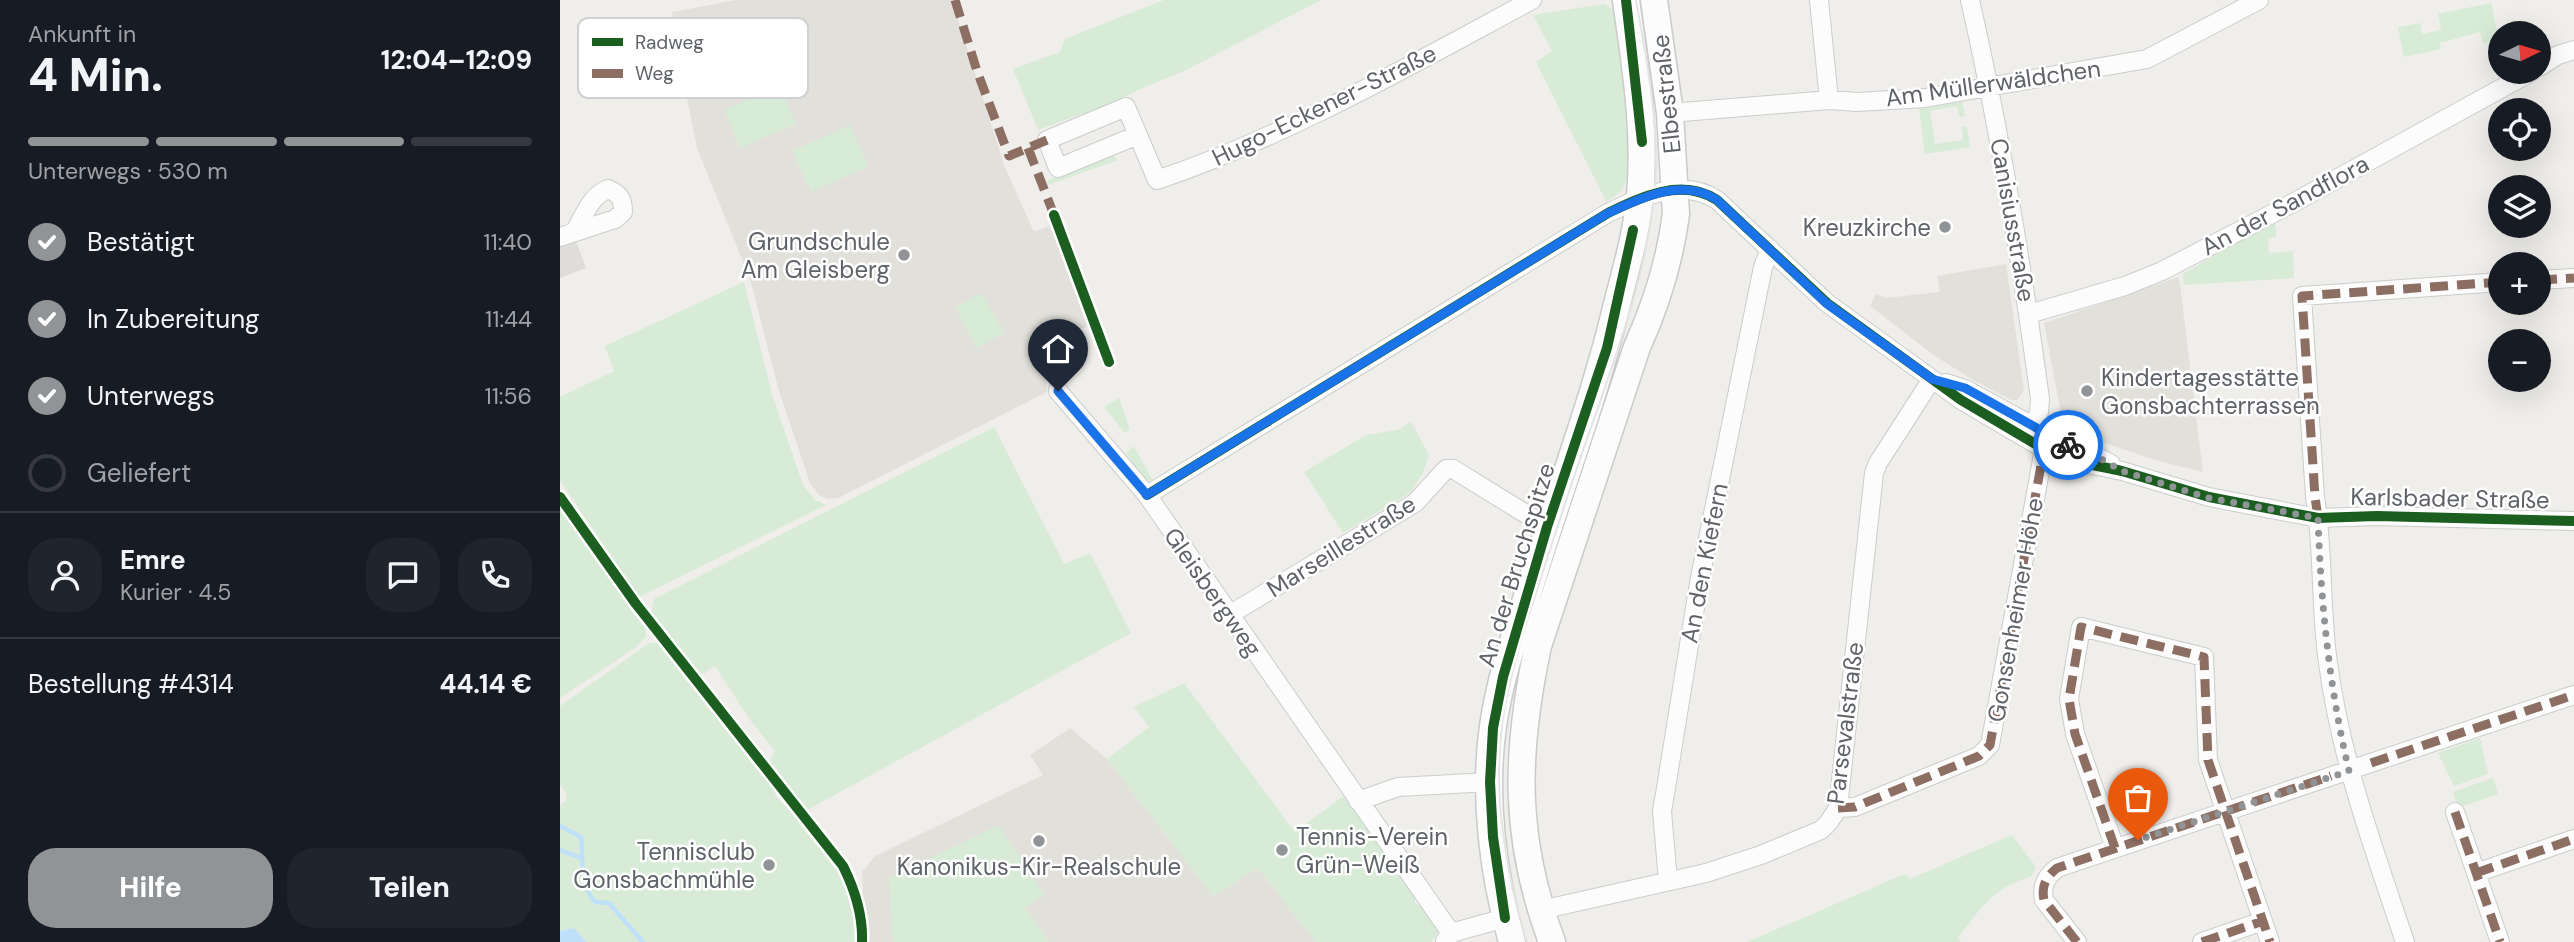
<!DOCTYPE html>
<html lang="de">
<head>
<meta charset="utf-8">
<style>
  :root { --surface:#171b24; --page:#20242c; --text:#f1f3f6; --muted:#9ea1a6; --line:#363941; --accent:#919496 }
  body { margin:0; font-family:"DM Sans",sans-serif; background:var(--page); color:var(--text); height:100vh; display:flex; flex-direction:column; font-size:26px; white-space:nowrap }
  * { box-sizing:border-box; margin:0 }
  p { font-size:23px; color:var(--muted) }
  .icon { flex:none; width:38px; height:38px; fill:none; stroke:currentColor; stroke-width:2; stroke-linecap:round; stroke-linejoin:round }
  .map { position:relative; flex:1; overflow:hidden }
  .panel { display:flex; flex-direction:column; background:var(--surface); width:560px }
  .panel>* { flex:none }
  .needle { width:46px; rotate:85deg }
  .tools { position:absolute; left:1928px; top:21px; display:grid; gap:14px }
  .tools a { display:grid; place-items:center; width:63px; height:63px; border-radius:50%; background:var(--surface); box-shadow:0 7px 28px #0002; font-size:35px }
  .pin { position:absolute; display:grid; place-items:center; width:60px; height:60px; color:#fff; margin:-72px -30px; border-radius:50% 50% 50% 0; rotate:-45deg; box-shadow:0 0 7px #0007 }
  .pin .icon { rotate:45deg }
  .courier { position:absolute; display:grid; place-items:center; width:70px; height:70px; margin:-35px; border:5px solid #1a73e8; border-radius:50%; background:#fff; color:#222; box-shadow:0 2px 9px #0007 }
  .overview em { font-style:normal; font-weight:800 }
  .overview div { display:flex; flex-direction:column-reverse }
  .overview { display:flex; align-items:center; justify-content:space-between; height:119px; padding:0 28px }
  h1 { font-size:46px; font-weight:800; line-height:52px }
  .bar { display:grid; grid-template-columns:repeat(4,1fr); gap:10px 7px; align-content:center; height:84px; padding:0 28px }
  .bar i { height:9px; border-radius:5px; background:var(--line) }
  .bar .on { background:var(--accent) }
  .bar p { grid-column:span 4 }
  .line { display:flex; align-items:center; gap:18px; padding:0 28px; border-top:2px solid var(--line) }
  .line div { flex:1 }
  .round { display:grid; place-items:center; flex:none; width:74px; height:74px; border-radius:28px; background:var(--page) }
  ol { padding:0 28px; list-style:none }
  li { display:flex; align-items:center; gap:21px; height:77px }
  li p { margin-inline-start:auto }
  li .icon { padding:7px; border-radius:50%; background:var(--accent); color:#fff; stroke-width:4 }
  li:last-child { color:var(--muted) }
  li i { width:38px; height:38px; border:4px solid var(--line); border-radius:50% }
  .button { display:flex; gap:14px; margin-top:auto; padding:14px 28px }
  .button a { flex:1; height:80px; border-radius:28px; background:var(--accent); color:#fff; font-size:28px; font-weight:800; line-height:80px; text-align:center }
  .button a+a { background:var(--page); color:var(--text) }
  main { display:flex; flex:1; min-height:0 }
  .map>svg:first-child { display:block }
  .industrial { fill:#dfddda }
  .education { fill:#e2e0da }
  .green { fill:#d8ebd6 }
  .water { fill:#bfe0f9 }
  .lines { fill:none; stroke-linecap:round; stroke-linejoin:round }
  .stream { stroke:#bfe0f9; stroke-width:4.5 }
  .street-casing { stroke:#cbcccc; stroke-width:20 }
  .secondary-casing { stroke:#cacacb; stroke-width:29 }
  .street { stroke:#fdfcfc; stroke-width:18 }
  .secondary { stroke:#fdfcfc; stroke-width:26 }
  .tram { stroke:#e4e4e4; stroke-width:2 }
  .quiet { stroke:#8d6e63; stroke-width:9; stroke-dasharray:18 9; stroke-linecap:butt }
  .cycleway-casing { stroke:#fff; stroke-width:15 }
  .cycleway { stroke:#1b5e20; stroke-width:10 }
  .done { stroke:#919496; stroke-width:7; stroke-dasharray:0 12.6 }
  .route { stroke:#1a73e8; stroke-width:9 }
  .poi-dot { fill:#919496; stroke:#fff; stroke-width:2.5 }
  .labels { text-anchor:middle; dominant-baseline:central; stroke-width:5; stroke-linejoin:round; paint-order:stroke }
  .street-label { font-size:24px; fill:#5f6368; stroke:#fff }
  .poi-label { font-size:24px; fill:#5f6368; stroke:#fff; text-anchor:end }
  .key { fill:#fff; stroke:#cfd0d2; stroke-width:2 }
  .key-label { font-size:19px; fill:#5f6368 }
</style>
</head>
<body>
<main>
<section class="panel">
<div class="overview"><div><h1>4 Min.</h1><p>Ankunft in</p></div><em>12:04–12:09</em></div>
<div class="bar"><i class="on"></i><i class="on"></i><i class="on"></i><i></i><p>Unterwegs · 530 m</p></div>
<ol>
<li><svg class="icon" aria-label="check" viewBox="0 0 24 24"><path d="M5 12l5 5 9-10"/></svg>Bestätigt<p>11:40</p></li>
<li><svg class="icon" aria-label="check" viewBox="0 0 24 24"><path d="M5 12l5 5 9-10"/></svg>In Zubereitung<p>11:44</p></li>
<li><svg class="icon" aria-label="check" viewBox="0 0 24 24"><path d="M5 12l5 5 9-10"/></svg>Unterwegs<p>11:56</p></li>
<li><i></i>Geliefert</li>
</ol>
<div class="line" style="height:126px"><a class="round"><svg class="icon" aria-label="person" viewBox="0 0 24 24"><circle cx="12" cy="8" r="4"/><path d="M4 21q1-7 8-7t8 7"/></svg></a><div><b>Emre</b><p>Kurier · 4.5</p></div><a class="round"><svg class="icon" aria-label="chat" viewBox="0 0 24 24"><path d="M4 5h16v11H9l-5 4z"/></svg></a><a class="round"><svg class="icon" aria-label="phone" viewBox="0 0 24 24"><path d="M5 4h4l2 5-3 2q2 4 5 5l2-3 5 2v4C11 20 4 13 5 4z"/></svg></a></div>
<div class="line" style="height:91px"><div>Bestellung #4314</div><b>44.14 €</b></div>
<div class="button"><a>Hilfe</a><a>Teilen</a></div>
</section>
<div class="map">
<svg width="2014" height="942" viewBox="0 0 2014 942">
  <rect width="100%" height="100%" fill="#efeeea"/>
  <path class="industrial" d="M16 241 26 268 0 278V247Z"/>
  <path class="education" d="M176 0H392L444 165 474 232 495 223 532 324 477 352 485 374 487 392 278 498 268 499 259 495 250 483 219 391 190 279 137 148 118 54 112 12Z
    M1446 264 1464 391 1457 400H1451L1413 380 1375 356 1310 306 1316 294 1326 298 1380 292 1377 276Z
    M1619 277 1643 472 1595 460 1504 429 1484 323Z
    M510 728 547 759 653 896 698 868 756 942H305L302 872 315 856 483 775 470 755Z"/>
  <path class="green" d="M604 0H761L628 69 576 91 528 115 521 114 478 130 453 69 500 52 505 39Z
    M1931 3 1939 40 1923 44 1920 32 1880 43 1881 49 1844 57 1838 27 1860 23 1862 34 1881 30 1878 14Z
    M1044 4 1053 9C1059 44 1079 159 1063 188 1059 195 1052 198 1046 201L976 62 992 51 973 15Z
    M219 86 236 124 180 148 164 110Z
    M1402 102 1405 116 1400 117 1397 106 1370 111 1375 144 1403 140 1402 127H1407L1410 147 1365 154 1359 109Z
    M290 125 308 167 251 192 232 151Z
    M545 151 552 153 558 160 488 185 487 181Z
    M1715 219 1716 237 1708 238 1709 253 1733 251 1734 278 1624 285 1623 274Z
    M184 282 212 394 243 485 255 500 266 505 79 597 0 481V397L54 371 45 346Z
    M422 293 444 333 417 348 395 307Z
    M559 398 570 430 565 433 544 407Z
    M851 422 869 455 863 473 850 493 783 533 744 472 806 435 837 430Z
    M434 427 504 564 530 553 571 633 247 810 209 762 215 751 190 720 155 666 139 676 91 613 94 599Z
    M574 446 593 481 582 478 566 453Z
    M0 507 85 624 86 637 75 648 0 698Z
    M89 643H98L107 652 219 790 215 795C235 817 265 845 281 868 294 888 300 919 296 942H26L14 928 0 931V805L6 801 7 795 0 785V706Z
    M624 683 735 832 785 795 854 888 855 903 869 910 882 927 871 942H756L698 868 653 896 547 759 589 727 574 707Z
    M1920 738 1928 774 1894 786 1878 753Z
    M1933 778 1938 794 1898 808 1893 792Z
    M439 825 484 895 465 908 489 942H333L329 878Z
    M1452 835 1476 867 1471 877C1436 885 1419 910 1398 938L1401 942H1187L1345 874 1350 879Z"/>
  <path class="water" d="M14 928 26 942H0V931Z"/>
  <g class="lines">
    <path class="stream" d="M0 826 21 837C24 861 18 882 35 902L49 903 83 942
      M0 850 21 858"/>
    <defs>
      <path id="street" d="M1259 0 1269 100
        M1410 0C1440 132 1462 265 1480 399L1479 412 1470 440
        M1979 67 1998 55 2014 50
        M1110 113 1269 100 1297 102 1365 98 1587 59 1699 0
        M578 135 498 168 487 140 566 107 597 180C727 136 851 65 972 0
        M0 237 55 219 63 212C63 199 60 194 48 189 30 196 25 215 15 231
        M1979 280 2014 278
        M1469 314 1565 286 1602 271 1731 204 1971 72
        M1386 383 1405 389 1475 427 1495 441 1529 452 1551 464
        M498 391 587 495 891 933
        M587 495 1048 213C1081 197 1122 177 1157 200L1267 303 1401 400 1484 449 1518 462 1562 471 1649 497 1758 518 1817 516 2014 521
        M669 615 855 503 886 469H893L987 527
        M798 801 838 787 930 782
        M1278 808 1295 807 1419 756 1430 745 1482 460 1488 436
        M1895 812 1940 942
        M1555 848 1515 734 1509 699 1521 627 1644 657 1648 760 1710 942
        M1916 873 2014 839
        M1108 881 1102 811 1106 788 1139 583 1203 267 1210 249
        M981 910 1146 873 1201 855 1261 830 1269 822 1278 808 1314 473 1318 463 1372 379
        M885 941 891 933 945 918
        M1517 942 1484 900C1481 886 1486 877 1497 868L2014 695
        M1642 942 1703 921
        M1845 942C1814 850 1781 760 1768 663 1760 608 1764 552 1755 497L1742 296 1941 282"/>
      <path id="secondary" d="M952 942C933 874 923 797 933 726 939 684 952 644 965 603 994 503 1033 406 1057 304 1066 269 1077 232 1080 195 1086 130 1075 65 1066 0
        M992 942C953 837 955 754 978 646L1077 347C1096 305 1110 260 1116 214L1110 113 1094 0"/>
    </defs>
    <use href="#street" class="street-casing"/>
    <use href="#secondary" class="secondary-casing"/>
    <use href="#street" class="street"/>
    <use href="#secondary" class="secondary"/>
    <path class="tram" d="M967 942C947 879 934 801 941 734 944 702 953 671 961 639 985 567 1007 494 1033 422 1061 341 1093 256 1096 169 1097 112 1086 56 1076 0"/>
    <path class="quiet" d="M395 0 417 71 449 156 487 140
      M468 148 496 220
      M1979 280 2014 278
      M1758 518 1755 497 1742 296 1941 282
      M1811 763 2014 695
      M1278 808 1295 807 1419 756 1430 745 1484 449
      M1895 812 1940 942
      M1555 848 1515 734 1509 699 1521 627 1644 657 1648 760 1710 942
      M1916 873 2014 839
      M1517 942 1484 900C1481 886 1486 877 1497 868L1771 776
      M1642 942 1703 921"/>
    <defs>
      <path id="cycleway" d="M1066 0 1082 142
        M494 215 549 362
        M587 495 1048 213C1081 197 1122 177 1157 200L1267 303 1401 400 1484 449 1518 462 1562 471 1649 497 1758 518 1817 516 2014 521
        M0 497 76 604 283 866C295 890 303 915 302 942
        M945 918 933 837 930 782 933 728 943 677 987 527 1047 348 1073 230"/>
    </defs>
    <use href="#cycleway" class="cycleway-casing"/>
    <use href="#cycleway" class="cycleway"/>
  </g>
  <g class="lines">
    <path class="done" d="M1508 445 1529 452 1562 471 1649 498 1758 518C1761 605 1769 686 1789 771L1578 840"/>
    <path class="route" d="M498 391 587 495 1048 213C1081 198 1122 177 1157 200L1266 303 1372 379 1405 388 1475 427 1495 441 1508 445"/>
  </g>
  <g class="poi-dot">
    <circle cx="1385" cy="227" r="7"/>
    <circle cx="344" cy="255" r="7"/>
    <circle cx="1527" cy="391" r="7"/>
    <circle cx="479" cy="841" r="7"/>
    <circle cx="722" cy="850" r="7"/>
    <circle cx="209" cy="865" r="7"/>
  </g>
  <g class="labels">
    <g class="street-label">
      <text transform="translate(1433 83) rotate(-8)">Am Müllerwäldchen</text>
      <text transform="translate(1106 94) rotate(-96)">Elbestraße</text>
      <text transform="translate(764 105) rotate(-26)">Hugo-Eckener-Straße</text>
      <text transform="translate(1725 205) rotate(-28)">An der Sandflora</text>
      <text transform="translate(1453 220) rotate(80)">Canisiusstraße</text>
      <text transform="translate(1890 498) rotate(1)">Karlsbader Straße</text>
      <text transform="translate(781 546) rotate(-32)">Marseillestraße</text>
      <text transform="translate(1144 563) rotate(-79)">An den Kiefern</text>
      <text transform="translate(956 565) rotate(-73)">An der Bruchspitze</text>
      <text transform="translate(653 592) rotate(55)">Gleisbergweg</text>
      <text transform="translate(1455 610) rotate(-80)">Gonsenheimer Höhe</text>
      <text transform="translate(1285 723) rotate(-83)">Parsevalstraße</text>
    </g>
    <g class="poi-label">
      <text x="1371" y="227">Kreuzkirche</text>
      <text x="330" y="241">Grundschule<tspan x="330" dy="28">Am Gleisberg</tspan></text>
      <text x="1541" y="377" text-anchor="start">Kindertagesstätte<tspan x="1541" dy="28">Gonsbachterrassen</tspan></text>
      <text x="736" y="836" text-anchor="start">Tennis-Verein<tspan x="736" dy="28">Grün-Weiß</tspan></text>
      <text x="195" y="851">Tennisclub<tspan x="195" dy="28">Gonsbachmühle</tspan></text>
      <text x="479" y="866" text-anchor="middle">Kanonikus-Kir-Realschule</text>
    </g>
  </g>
  <rect x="18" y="18" width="230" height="80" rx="10" class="key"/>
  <rect x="32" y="38" width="31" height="8" fill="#1b5e20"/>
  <rect x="32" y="69" width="31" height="9" fill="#8d6e63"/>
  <g class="key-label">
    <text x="75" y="49">Radweg</text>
    <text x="75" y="80">Weg</text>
  </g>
</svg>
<div class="tools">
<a><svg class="needle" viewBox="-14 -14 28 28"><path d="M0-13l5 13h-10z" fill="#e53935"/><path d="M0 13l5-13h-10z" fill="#9ea1a6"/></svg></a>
<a><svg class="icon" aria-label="locate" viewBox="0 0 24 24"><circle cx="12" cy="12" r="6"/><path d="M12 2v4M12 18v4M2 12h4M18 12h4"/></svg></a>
<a><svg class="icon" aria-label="layers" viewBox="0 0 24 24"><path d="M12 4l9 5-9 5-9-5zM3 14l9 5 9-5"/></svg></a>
<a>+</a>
<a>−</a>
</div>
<div class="pin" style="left:1578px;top:840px;background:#ea580c"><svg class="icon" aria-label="bag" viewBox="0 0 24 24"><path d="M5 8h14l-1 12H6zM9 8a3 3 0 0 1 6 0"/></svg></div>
<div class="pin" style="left:498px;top:391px;background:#1f2937"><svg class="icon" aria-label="home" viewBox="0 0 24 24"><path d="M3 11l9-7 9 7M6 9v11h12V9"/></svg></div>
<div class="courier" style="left:1508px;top:445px"><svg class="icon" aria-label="bike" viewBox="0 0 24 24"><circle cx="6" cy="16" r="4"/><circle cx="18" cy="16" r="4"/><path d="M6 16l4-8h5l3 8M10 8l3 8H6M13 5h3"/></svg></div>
</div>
</main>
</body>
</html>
